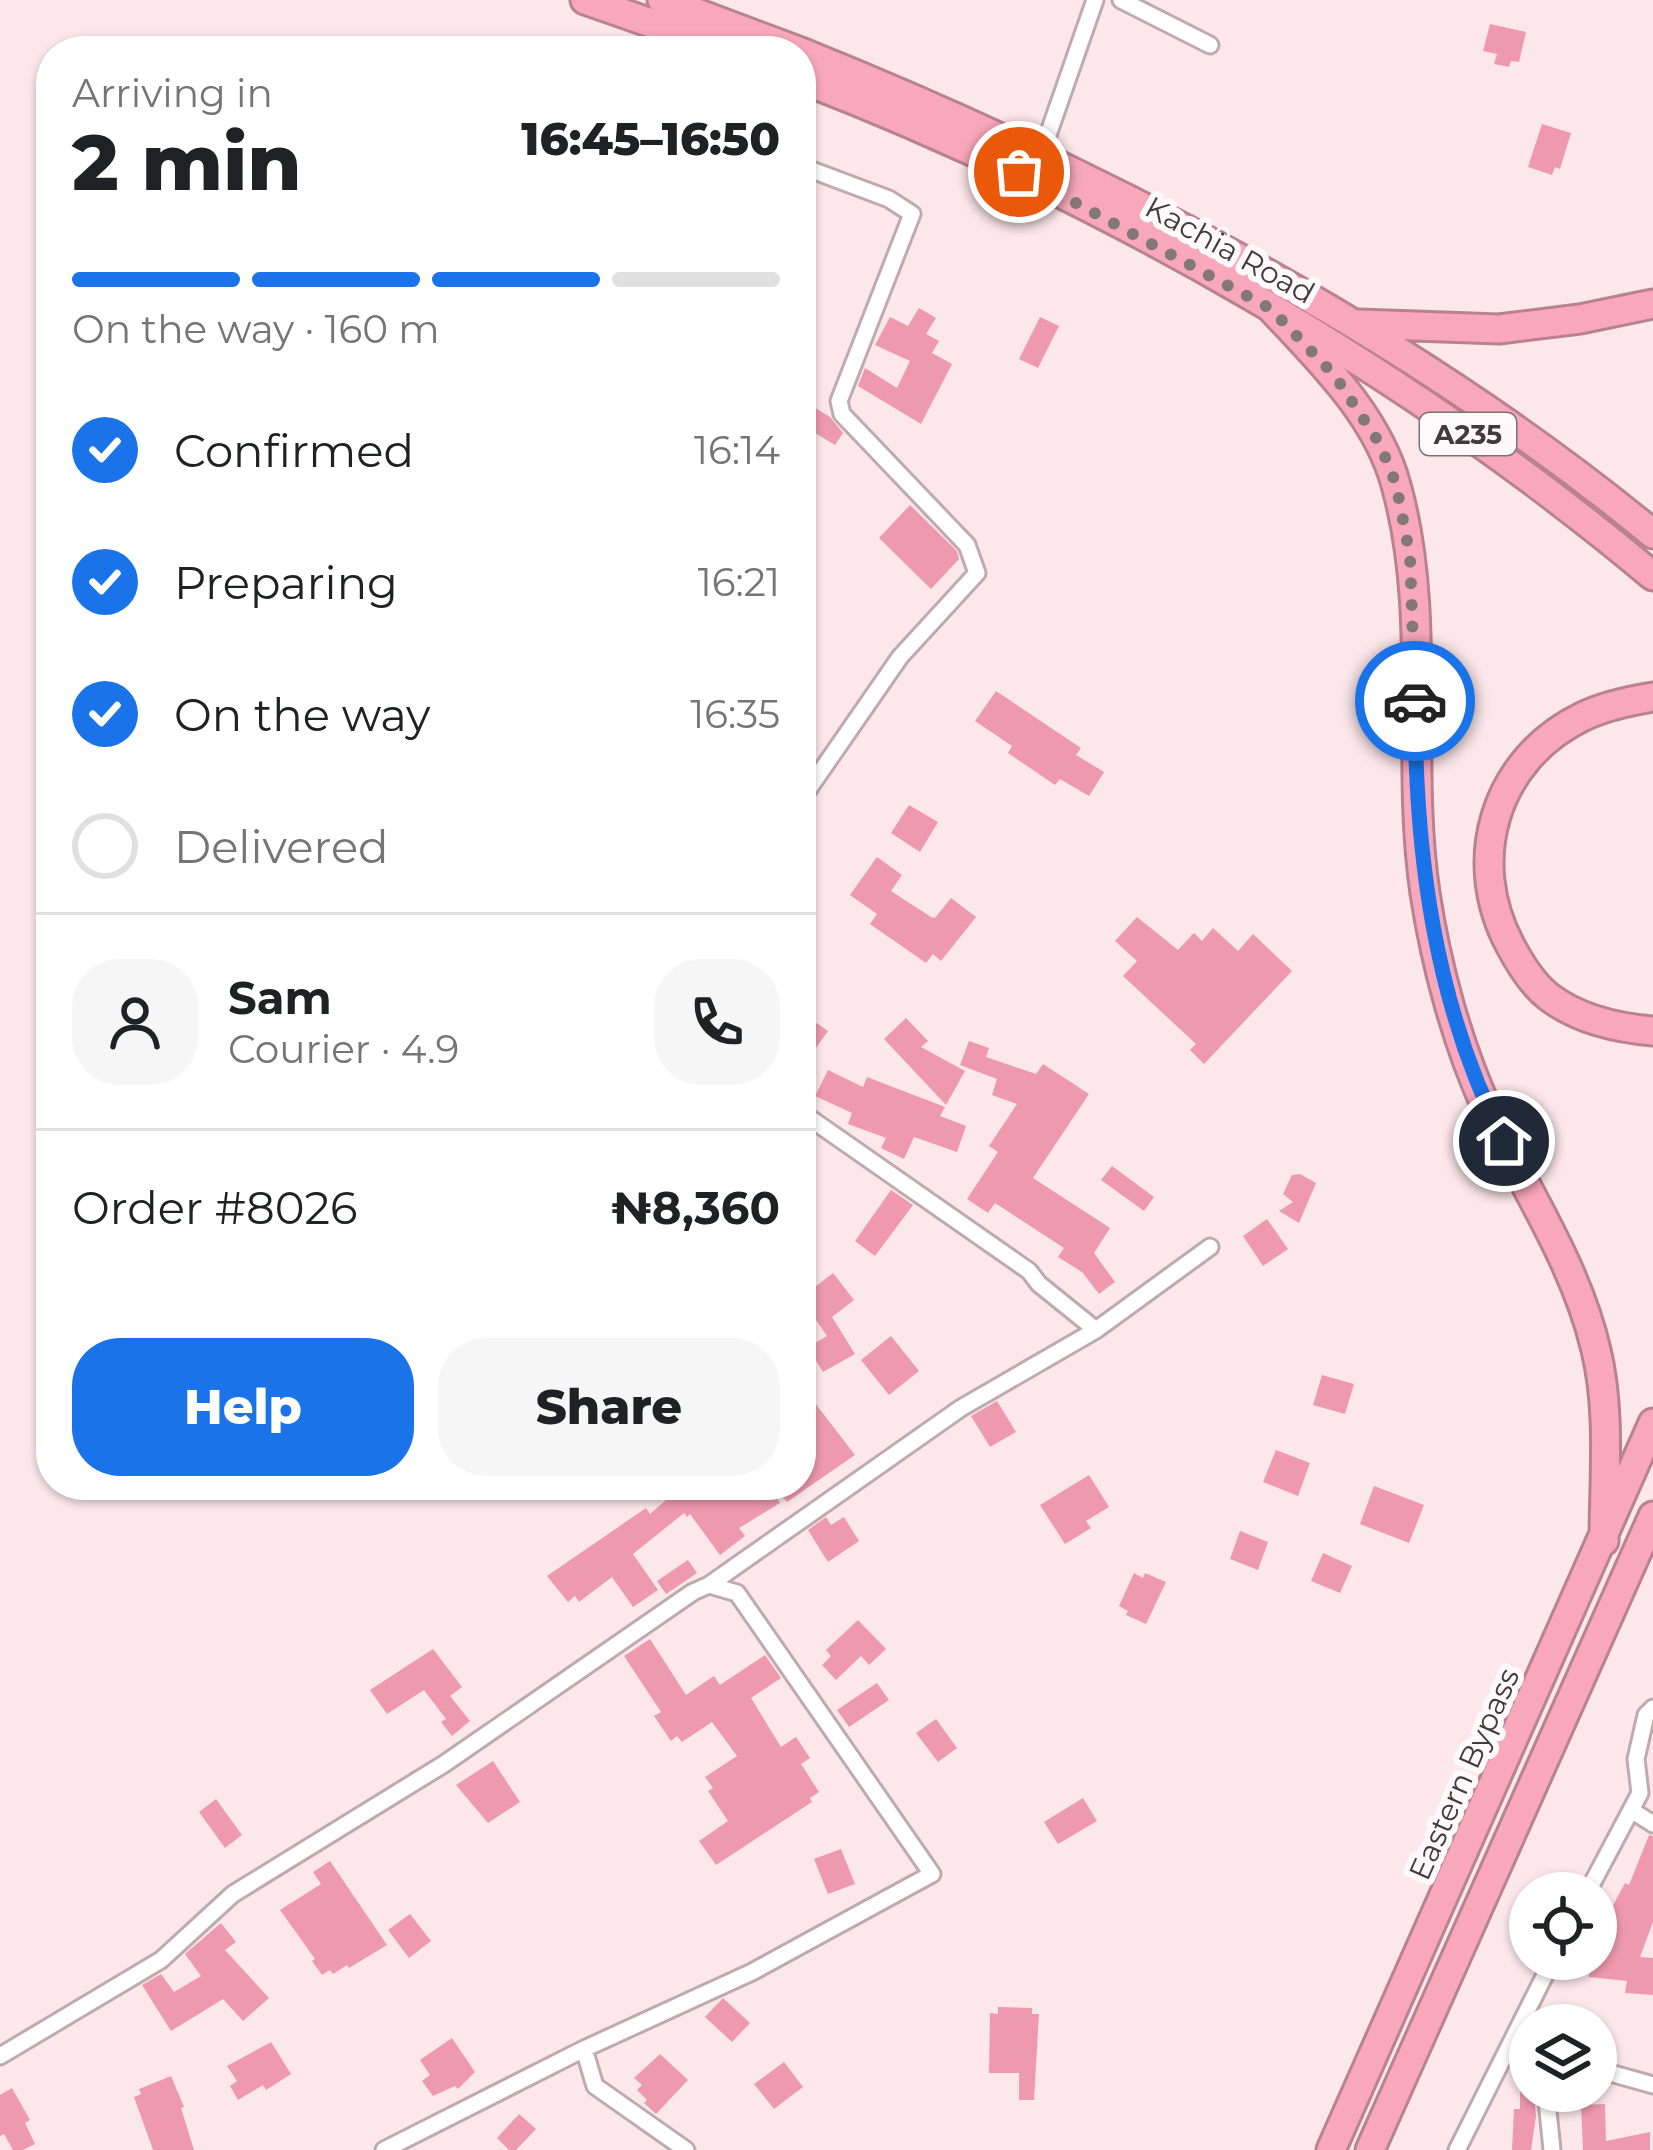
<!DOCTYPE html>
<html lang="en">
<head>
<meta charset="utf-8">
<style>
  :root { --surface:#fff; --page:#f6f6f6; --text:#202124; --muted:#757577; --line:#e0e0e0; --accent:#1a73e8 }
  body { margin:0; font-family:Montserrat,sans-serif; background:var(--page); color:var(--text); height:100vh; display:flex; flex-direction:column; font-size:45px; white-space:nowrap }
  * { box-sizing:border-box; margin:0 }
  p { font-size:39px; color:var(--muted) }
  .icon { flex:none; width:66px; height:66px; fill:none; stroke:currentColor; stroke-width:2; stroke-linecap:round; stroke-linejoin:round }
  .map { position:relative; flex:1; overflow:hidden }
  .panel { position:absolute; left:36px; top:36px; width:780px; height:1464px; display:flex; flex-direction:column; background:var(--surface); border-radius:48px; box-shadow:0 3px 9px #0004 }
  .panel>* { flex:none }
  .fabs { position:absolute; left:1509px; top:1872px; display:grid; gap:24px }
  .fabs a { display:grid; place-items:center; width:108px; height:108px; border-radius:50%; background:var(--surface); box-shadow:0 3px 9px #0004; font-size:60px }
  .pin { position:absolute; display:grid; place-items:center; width:102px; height:102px; color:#fff; margin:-51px; border:6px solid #fff; border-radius:50%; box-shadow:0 3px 12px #0007 }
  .courier { position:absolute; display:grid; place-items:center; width:120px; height:120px; margin:-60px; border:9px solid #1a73e8; border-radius:50%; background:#fff; color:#222; box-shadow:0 3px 15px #0007 }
  .head em { font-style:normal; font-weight:800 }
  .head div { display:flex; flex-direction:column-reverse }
  .head { display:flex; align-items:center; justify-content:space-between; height:204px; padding:0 36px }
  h1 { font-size:78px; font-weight:800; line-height:90px }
  .bar { display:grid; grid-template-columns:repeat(4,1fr); gap:18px 12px; align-content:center; height:144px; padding:0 36px }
  .bar i { height:15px; border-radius:9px; background:var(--line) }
  .bar .active { background:var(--accent) }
  .bar p { grid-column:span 4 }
  .line { display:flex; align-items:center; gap:30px; padding:0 36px; border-top:3px solid var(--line) }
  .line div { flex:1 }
  .round { display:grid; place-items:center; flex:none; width:126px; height:126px; border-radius:48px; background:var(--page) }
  ol { padding:0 36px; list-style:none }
  li { display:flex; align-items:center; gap:36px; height:132px }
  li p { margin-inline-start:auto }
  li .icon { padding:12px; border-radius:50%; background:var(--accent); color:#fff; stroke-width:4 }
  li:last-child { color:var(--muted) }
  li i { width:66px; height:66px; border:6px solid var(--line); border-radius:50% }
  .button { display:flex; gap:24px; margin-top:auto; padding:24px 36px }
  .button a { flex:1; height:138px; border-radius:48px; background:var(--accent); color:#fff; font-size:48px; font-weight:800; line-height:138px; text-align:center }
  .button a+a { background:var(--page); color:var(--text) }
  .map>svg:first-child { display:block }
  .building { fill:#ef99ae }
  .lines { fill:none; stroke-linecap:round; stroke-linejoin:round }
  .street-casing { stroke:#bfabaf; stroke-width:21 }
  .highway-casing { stroke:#b9828f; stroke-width:33 }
  .street { stroke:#fff; stroke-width:15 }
  .highway { stroke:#f9a8bb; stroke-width:27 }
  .done { stroke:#837779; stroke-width:12; stroke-dasharray:0 21.6 }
  .route { stroke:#1a73e8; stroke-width:15 }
  .labels { text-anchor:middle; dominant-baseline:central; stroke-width:12; stroke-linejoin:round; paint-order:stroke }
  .shield { fill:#fef9fa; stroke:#7a7375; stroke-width:3 }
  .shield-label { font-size:27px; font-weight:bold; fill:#423a3c }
  .street-label { font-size:30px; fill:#423a3c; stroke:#fef9fa }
</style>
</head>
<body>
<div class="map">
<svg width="1653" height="2150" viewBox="0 0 1653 2150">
  <rect width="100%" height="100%" fill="#fce7eb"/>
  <path class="building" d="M1490 24 1526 32 1519 62 1511 61 1509 67 1494 64 1497 54 1483 51Z
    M1542 124 1571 133 1560 169 1555 167 1552 175 1528 167Z
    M919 308 936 318 926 334 939 341 932 353 952 364 921 424 858 386 865 368 897 388 910 361 875 345 890 317 908 326Z
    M1040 317 1059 326 1038 368 1019 359Z
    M801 399 830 417 843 433 835 445 805 427 807 422 801 419Z
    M910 505 957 551 959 559 931 589 879 538Z
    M996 691 1081 748 1076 755 1104 772 1089 796 1060 779 1055 785 1008 753 1012 746 975 721Z
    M909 805 938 822 920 852 891 833Z
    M877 857 902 875 891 891 931 917 935 918 951 898 976 917 941 961 933 954 926 963 870 924 877 914 850 895Z
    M1137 917 1178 950 1194 933 1202 941 1213 928 1238 951 1253 934 1292 971 1204 1064 1190 1050 1196 1044 1123 976 1137 961 1115 941Z
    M801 1012 828 1031 801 1069Z
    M906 1018 928 1041 921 1047 965 1071 946 1105 884 1039Z
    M969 1041 989 1048 986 1057 1036 1074 1043 1064 1089 1094 1033 1178 1110 1228 1094 1253 1115 1282 1099 1294 1082 1272 1058 1257 1064 1248 995 1203 988 1213 967 1199 998 1152 989 1146 1017 1104 992 1095 997 1079 960 1065Z
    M828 1070 863 1087 867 1077 945 1107 940 1116 966 1126 957 1152 914 1137 904 1159 881 1148 886 1138 848 1124 852 1113 815 1096Z
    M1112 1166 1154 1197 1144 1211 1101 1180Z
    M1300 1174 1316 1183 1299 1223 1279 1211 1293 1202 1283 1194 1292 1175Z
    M891 1190 913 1205 875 1256 855 1241Z
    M1267 1219 1288 1249 1263 1266 1243 1236Z
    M833 1273 854 1300 832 1317 855 1354 823 1372 808 1347 827 1336 801 1298Z
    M891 1336 919 1371 889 1395 861 1360Z
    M1322 1375 1354 1384 1345 1414 1313 1405Z
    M801 1385 855 1455 787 1502 773 1485H801Z
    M997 1401 1016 1432 990 1447 971 1416Z
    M1276 1450 1310 1463 1298 1496 1263 1482Z
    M1089 1475 1109 1507 1086 1521 1091 1528 1065 1544 1040 1505Z
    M683 1485H769L780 1503 739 1528 745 1536 720 1555 690 1514 687 1517 684 1513 633 1554 658 1590 633 1607 612 1577 579 1602 575 1596 568 1602 547 1576 646 1508 650 1514Z
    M1374 1486 1424 1505 1409 1543 1360 1524Z
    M826 1517 831 1525 844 1517 859 1541 828 1562 808 1530Z
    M1240 1531 1268 1542 1258 1570 1230 1559Z
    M1323 1553 1352 1566 1340 1593 1311 1581Z
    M688 1560 697 1573 666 1594 657 1581Z
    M1134 1573 1143 1578 1145 1573 1166 1582 1146 1624 1126 1615 1128 1611 1119 1606Z
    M858 1620 886 1649 869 1665 861 1656 836 1680 822 1665 831 1656 826 1650Z
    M650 1639 686 1695 714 1676 720 1685 765 1655 781 1678 751 1698 781 1747 796 1737 810 1758 801 1764 819 1792 810 1798 812 1802 716 1865 699 1841 728 1821 708 1791 713 1788 705 1777 737 1756 712 1722 682 1742 677 1736 671 1741 654 1716 661 1712 624 1656Z
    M433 1649 462 1687 450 1696 470 1721 452 1736 441 1722 446 1719 424 1690 387 1714 370 1690Z
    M877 1683 889 1700 849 1727 837 1710Z
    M936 1719 957 1748 938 1762 916 1733Z
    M493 1761 520 1802 488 1823 456 1785Z
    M1083 1798 1097 1821 1058 1844 1044 1822Z
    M216 1799 242 1835 225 1848 199 1812Z
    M1649 1835 1653 1836V1922L1640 1957 1653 1958V1995L1625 1993 1627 1981 1589 1977 1591 1959H1596L1611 1909 1625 1883 1629 1885Z
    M841 1849 855 1884 828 1894 814 1859Z
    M330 1861 387 1945 349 1968 347 1965 333 1974 330 1970 322 1975 312 1961 315 1959 280 1910 321 1884 313 1872Z
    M410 1914 431 1941 409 1958 388 1930Z
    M221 1923 236 1942 225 1950 269 1998 243 2021 223 1999 171 2031 142 1985 161 1974 174 1992 201 1976 185 1954Z
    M723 1998 750 2023 732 2042 705 2017Z
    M998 2007 1032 2008V2014H1039L1034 2100H1019V2073H989L990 2013 998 2014Z
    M452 2038 475 2072 458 2089 455 2086 433 2096 422 2081 430 2075 420 2060Z
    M271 2042 291 2074 266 2090 263 2085 238 2100 230 2086 237 2081 227 2066Z
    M660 2054 688 2080 656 2114 644 2103 647 2100 637 2090 642 2085 634 2078Z
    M784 2062 803 2087 774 2109 754 2084Z
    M171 2076 184 2107 181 2108 194 2150H153L134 2097 141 2094 139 2089Z
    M12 2088 30 2120 25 2123 35 2144 23 2150H13L4 2134 0 2136V2095Z
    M1520 2091H1534L1536 2116 1531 2150H1512L1514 2109H1520Z
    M1605 2104 1606 2141 1650 2132V2150H1583L1581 2105Z
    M519 2114 536 2129 516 2150H509L497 2138Z"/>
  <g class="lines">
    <defs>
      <path id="street" d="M1121 0 1210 45
        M1041 155 1095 0
        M801 166 889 199 912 214 839 401 842 414 967 545 977 573 900 657 801 800
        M801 1112 1029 1271 1039 1284 1096 1330
        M709 1585 961 1408 1096 1330 1210 1247
        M1631 1810 1653 1824
        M1587 1893 1640 1793 1636 1759 1646 1715 1653 1708
        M584 2049 595 2086 686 2150
        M0 2056 161 1960 233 1894 444 1764 693 1592 709 1585 737 1593 932 1874 752 1972 584 2049 384 2150
        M1596 2069 1653 2085
        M1546 2091 1552 2150
        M1457 2150 1553 1959"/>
      <path id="highway" d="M585 0 731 51
        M662 0 798 51
        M801 52C1096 171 1407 331 1653 534
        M801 79C1101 195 1406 369 1653 576
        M1272 309C1320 361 1377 415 1396 485 1433 617 1405 758 1425 893 1436 965 1457 1044 1488 1111 1525 1190 1576 1264 1596 1350 1611 1411 1604 1480 1604 1541
        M1359 324 1499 329 1580 319 1653 304
        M1653 697C1628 701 1604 706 1582 717 1494 760 1465 861 1510 945 1520 964 1532 984 1549 997 1578 1019 1617 1028 1653 1031
        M1331 2150 1653 1423
        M1370 2150 1653 1516"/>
    </defs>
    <use href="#street" class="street-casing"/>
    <use href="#highway" class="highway-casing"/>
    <use href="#street" class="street"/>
    <use href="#highway" class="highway"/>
  </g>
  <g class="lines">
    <path class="done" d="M1019 172 1271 309 1335 376 1380 444 1396 484 1410 556 1415 701"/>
    <path class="route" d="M1415 701C1415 853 1434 1004 1504 1141"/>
  </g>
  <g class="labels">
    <rect class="shield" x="1420" y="413" width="96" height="42" rx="9"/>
    <g class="shield-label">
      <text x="1468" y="434">A235</text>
    </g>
    <g class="street-label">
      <text transform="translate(1230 250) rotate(29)">Kachia Road</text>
      <text transform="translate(1464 1774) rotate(-66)">Eastern Bypass</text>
    </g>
  </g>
</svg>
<div class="fabs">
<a><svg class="icon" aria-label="locate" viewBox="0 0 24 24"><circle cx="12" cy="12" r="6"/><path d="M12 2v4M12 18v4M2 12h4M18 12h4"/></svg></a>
<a><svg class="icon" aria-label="layers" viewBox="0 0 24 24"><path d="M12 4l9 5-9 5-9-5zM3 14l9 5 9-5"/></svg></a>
</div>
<div class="pin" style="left:1019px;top:172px;background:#ea580c"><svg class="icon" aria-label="bag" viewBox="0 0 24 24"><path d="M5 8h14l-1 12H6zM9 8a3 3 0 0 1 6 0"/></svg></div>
<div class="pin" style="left:1504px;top:1141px;background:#1f2937"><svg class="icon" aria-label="home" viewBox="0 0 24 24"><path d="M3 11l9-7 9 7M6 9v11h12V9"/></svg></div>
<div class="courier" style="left:1415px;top:701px"><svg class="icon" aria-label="car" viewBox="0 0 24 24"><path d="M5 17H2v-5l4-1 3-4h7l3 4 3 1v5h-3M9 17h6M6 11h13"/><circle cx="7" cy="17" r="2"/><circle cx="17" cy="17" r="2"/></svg></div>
<section class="panel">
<div class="head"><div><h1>2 min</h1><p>Arriving in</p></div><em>16:45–16:50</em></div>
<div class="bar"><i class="active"></i><i class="active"></i><i class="active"></i><i></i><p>On the way · 160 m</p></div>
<ol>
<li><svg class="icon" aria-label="check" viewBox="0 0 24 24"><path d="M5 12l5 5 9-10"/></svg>Confirmed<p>16:14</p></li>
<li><svg class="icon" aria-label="check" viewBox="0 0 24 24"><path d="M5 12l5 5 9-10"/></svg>Preparing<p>16:21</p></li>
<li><svg class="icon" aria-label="check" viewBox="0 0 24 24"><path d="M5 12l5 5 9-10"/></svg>On the way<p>16:35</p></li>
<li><i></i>Delivered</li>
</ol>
<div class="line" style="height:216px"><a class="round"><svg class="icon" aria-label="person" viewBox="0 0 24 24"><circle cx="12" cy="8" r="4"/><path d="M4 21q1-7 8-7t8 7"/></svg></a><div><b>Sam</b><p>Courier · 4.9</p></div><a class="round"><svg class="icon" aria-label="phone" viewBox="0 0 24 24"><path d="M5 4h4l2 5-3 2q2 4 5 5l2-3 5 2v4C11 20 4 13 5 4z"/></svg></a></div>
<div class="line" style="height:156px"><div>Order #8026</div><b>₦8,360</b></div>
<div class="button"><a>Help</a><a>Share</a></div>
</section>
</div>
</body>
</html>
